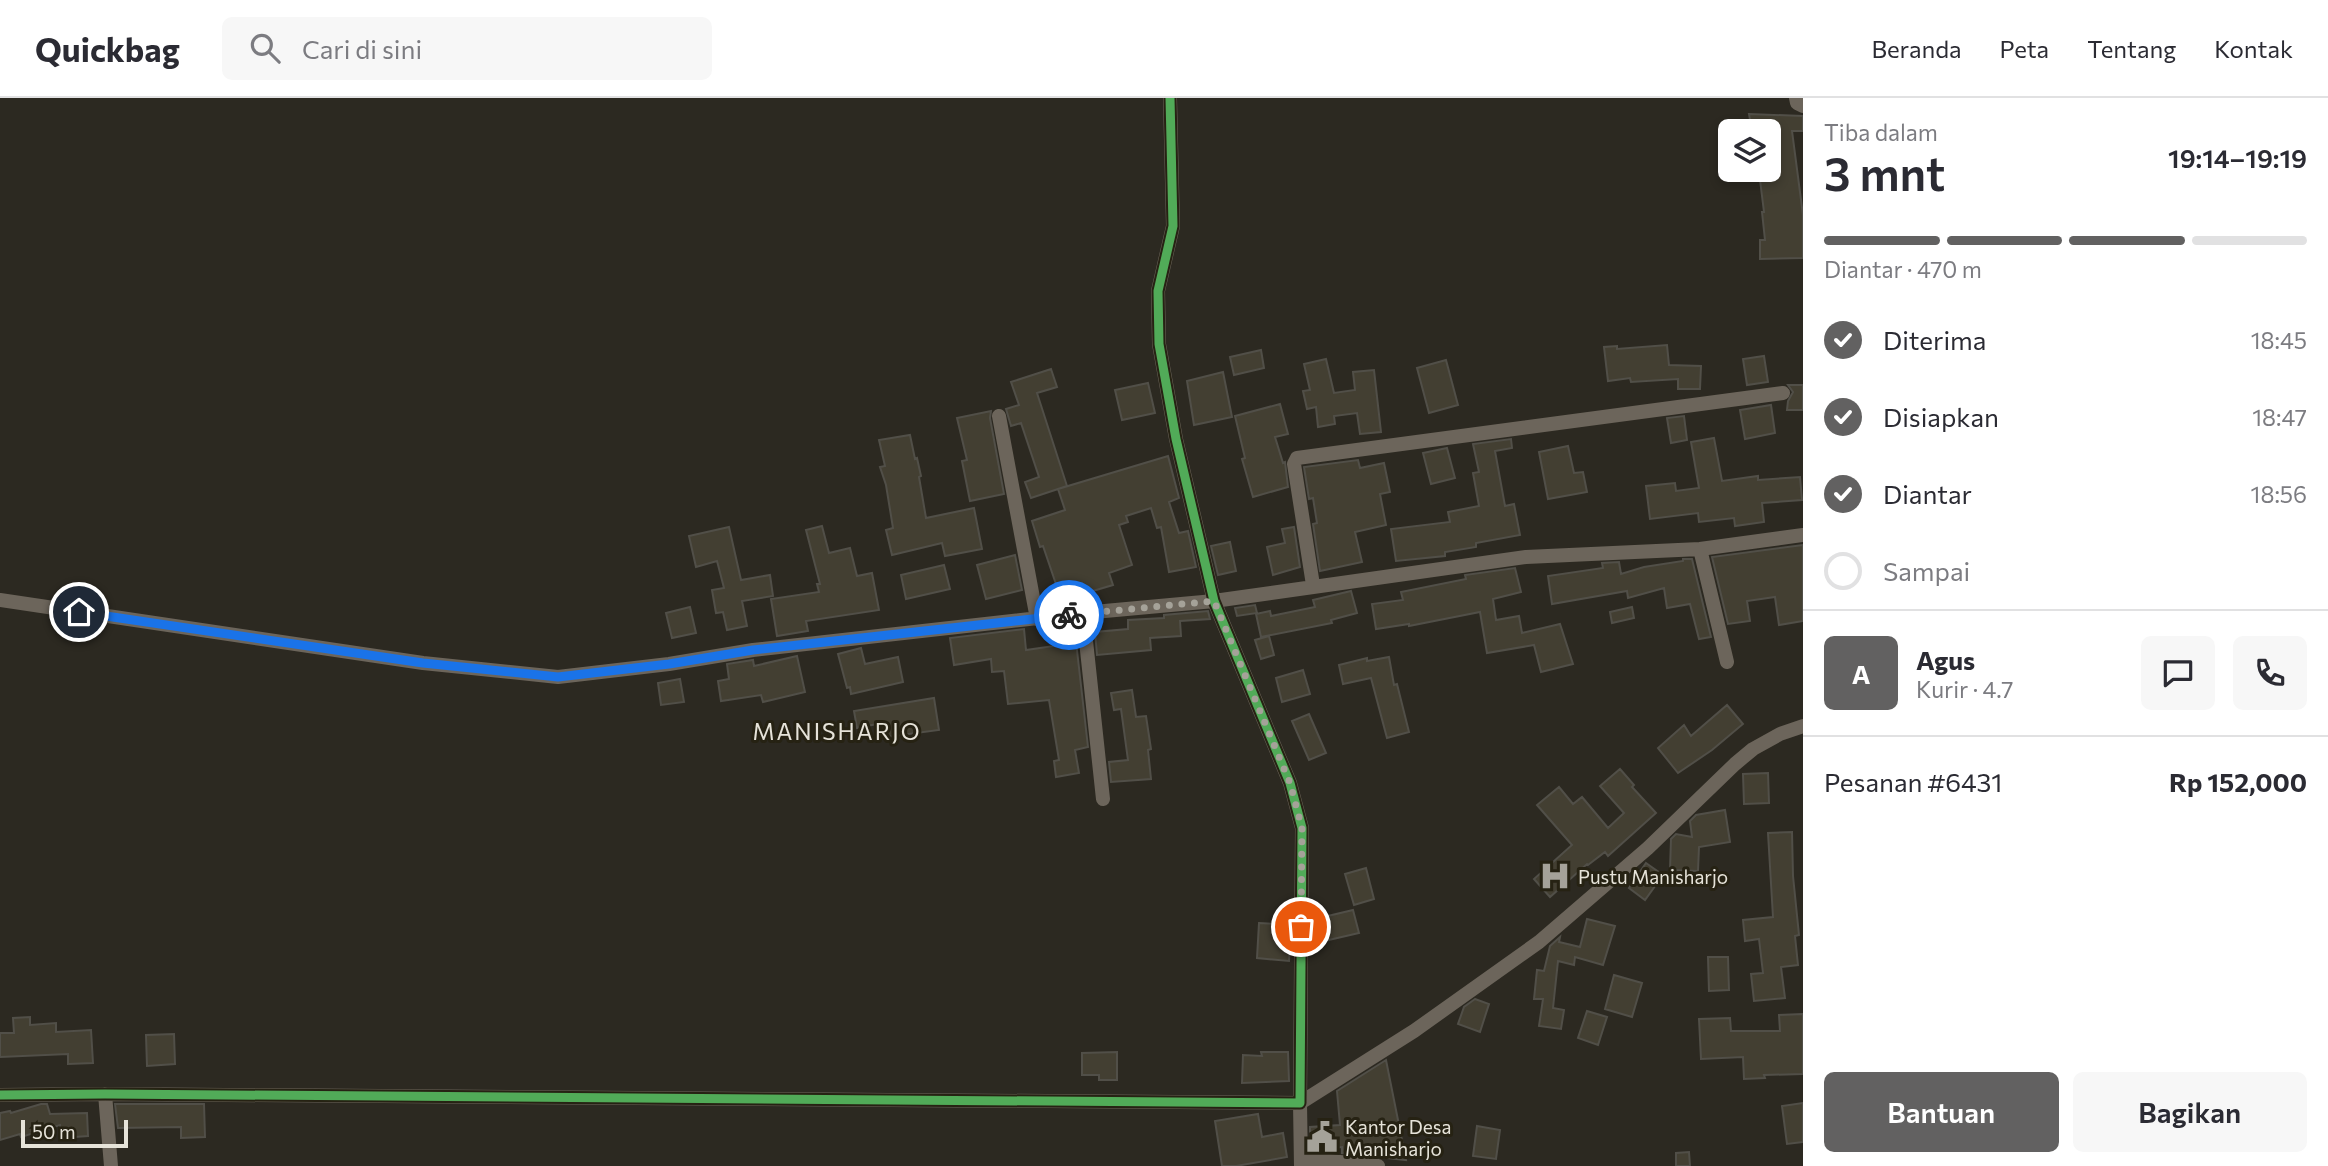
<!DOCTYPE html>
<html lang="id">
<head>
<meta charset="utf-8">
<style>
  :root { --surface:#fff; --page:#f7f7f7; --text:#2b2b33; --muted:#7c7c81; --line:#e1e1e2; --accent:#626161 }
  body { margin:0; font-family:Commissioner,sans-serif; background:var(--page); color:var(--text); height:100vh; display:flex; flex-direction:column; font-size:26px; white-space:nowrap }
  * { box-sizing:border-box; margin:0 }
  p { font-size:23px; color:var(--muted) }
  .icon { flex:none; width:38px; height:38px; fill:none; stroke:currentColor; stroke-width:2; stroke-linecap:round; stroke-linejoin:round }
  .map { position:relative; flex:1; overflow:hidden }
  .side { display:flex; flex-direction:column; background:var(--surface); width:525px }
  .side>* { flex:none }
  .controls { position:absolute; left:1718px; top:21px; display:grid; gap:14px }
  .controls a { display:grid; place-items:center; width:63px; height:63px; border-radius:10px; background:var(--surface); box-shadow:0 4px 10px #0003; font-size:35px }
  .scale { position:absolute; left:21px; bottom:18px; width:107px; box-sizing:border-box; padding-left:7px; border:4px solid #e6e3d9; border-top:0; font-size:19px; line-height:24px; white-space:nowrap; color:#e6e3d9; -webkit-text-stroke:5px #262213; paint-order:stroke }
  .pin { position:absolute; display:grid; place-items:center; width:60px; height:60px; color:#fff; margin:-30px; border:4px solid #fff; border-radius:50%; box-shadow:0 2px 7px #0007 }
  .courier { position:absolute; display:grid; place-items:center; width:70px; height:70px; margin:-35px; border:5px solid #1a73e8; border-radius:50%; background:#fff; color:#222; box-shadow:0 2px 9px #0007 }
  .head em { font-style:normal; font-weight:600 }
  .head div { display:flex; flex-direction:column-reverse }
  .head { display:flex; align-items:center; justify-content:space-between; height:119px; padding:0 21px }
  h1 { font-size:46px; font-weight:600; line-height:52px }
  .bar { display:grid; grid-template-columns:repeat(4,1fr); gap:10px 7px; align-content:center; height:84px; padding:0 21px }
  .bar i { height:9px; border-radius:5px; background:var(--line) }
  .bar .active { background:var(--accent) }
  .bar p { grid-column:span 4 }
  .line { display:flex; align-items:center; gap:18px; padding:0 21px; border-top:2px solid var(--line) }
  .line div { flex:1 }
  .round { display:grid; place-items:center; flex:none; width:74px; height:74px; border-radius:10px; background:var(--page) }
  ol { padding:0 21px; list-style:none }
  li { display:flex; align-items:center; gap:21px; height:77px }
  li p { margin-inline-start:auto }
  li .icon { padding:7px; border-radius:50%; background:var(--accent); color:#fff; stroke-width:4 }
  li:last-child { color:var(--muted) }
  li i { width:38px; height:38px; border:4px solid var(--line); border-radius:50% }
  .button { display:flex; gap:14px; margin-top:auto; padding:14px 21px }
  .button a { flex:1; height:80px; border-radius:10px; background:var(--accent); color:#fff; font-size:28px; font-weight:600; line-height:80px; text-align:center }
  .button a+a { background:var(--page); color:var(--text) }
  header { display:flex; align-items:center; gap:42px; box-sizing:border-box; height:98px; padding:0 35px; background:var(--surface); border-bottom:2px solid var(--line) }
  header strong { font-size:33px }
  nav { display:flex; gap:38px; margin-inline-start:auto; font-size:24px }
  .search { width:490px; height:63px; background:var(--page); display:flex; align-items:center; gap:18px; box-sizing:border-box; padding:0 24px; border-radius:10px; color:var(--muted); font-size:26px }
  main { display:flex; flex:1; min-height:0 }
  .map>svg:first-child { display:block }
  .building { fill:#433f32; stroke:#514f48; stroke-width:2 }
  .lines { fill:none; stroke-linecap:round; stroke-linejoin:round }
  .minor { stroke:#6c655b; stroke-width:14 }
  .cycleway-casing { stroke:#262213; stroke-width:13 }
  .cycleway { stroke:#51ab58; stroke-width:9 }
  .done { stroke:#a5a299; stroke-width:7; stroke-dasharray:0 12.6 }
  .route { stroke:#1a73e8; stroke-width:9 }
  .labels { text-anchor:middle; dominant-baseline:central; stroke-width:6; stroke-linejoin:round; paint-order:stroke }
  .poi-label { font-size:19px; fill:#e6e3d9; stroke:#262213; text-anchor:start }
  .quarter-label { font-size:23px; letter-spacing:2px; fill:#e6e3d9; stroke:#262213 }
</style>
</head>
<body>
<header>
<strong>Quickbag</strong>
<div class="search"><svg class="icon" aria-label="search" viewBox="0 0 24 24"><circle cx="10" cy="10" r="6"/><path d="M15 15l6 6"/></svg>Cari di sini</div>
<nav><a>Beranda</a><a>Peta</a><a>Tentang</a><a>Kontak</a></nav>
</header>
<main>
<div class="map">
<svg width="1803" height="1068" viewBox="0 0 1803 1068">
  <rect width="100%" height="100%" fill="#2c2921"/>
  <path class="building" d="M1749 16 1803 18V33H1792L1803 117V160L1760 161V142H1765L1762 114H1764L1760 82 1769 81V33H1752Z
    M1667 247 1669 267 1701 268 1700 291H1678V281L1631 284 1630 280 1608 283 1604 249 1617 248V251Z
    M1261 252 1264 270 1234 277 1230 259Z
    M1764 258 1768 284 1747 287 1743 261Z
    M1326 261 1334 295 1355 292 1353 274 1374 272 1381 334 1360 336 1357 315 1334 318 1335 326 1318 329 1316 309 1307 311 1303 293 1310 292 1304 266Z
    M1446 262 1458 307 1429 315 1417 270Z
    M1051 271 1057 289 1037 295 1067 388 1031 400 1025 384 1039 379 1021 325 1011 328 1006 311 1019 307 1011 284Z
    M1223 274 1232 319 1194 327 1187 283Z
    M1148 285 1155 315 1122 322 1115 292Z
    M1788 287H1803V312H1787L1788 303 1793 294Z
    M1280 306 1288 336 1275 339 1283 365 1285 364 1288 389 1253 399 1242 361 1245 360 1235 318Z
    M1771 307 1775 335 1745 341 1740 312Z
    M991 313 990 320 1004 396 970 403 962 363 967 362 957 320Z
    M1684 318 1687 342 1671 345 1667 320Z
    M910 337 915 361 917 360 921 378 919 379 926 420 974 410 982 451 945 458 942 445 892 457 886 432 893 430 886 387 880 369 885 368 879 342Z
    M1714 340 1722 383 1758 378V382L1800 379 1802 402 1762 405 1764 424 1735 428 1734 420 1699 424 1698 415 1650 421 1646 388 1675 385 1676 393 1699 390 1691 344Z
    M1511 341 1512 350 1495 353 1505 408 1514 406 1520 437 1476 445V449L1445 454V458L1396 463 1391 431 1450 424 1448 414 1479 408 1473 375 1479 374 1473 346Z
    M1568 348 1574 375 1583 374 1587 394 1548 401 1539 354Z
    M1447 350 1455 380 1431 386 1423 355Z
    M1168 358 1179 400 1169 404 1179 435 1188 433 1196 469 1169 474 1161 429 1157 430 1151 410 1126 418 1128 424 1119 427 1132 467 1109 475 1113 487 1086 495 1083 487 1059 495 1043 448 1040 449 1032 423 1065 412 1058 391Z
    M1358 362 1360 370 1384 365 1390 394 1380 396 1386 427 1355 434 1362 464 1320 473 1313 426 1317 425 1313 400 1309 401 1304 369Z
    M822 428 829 455 850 450 857 478 872 475 879 512 806 523 808 533 777 538 771 501 819 494 817 486H820L806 432Z
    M729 429 741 482 770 477 773 498 742 503 747 528 727 532 723 514 716 515 712 492 724 490 717 463 696 469 689 438Z
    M1294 429 1300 469 1273 477 1267 449 1285 445 1282 431Z
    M1230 444 1236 473 1218 477 1211 448Z
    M1803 447V523L1779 527 1775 499 1747 503 1750 523 1728 526 1712 459Z
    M1015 457 1022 492 986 501 977 467Z
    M1683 461H1692L1711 539 1699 541 1690 506 1667 510 1664 490 1628 500 1627 493 1552 506 1548 478 1603 470 1602 465 1619 464 1621 476 1644 469 1683 463Z
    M944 467 950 491 906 501 901 477Z
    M1515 470 1521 494 1493 501 1496 522 1519 518 1522 535 1560 526 1573 566 1541 574 1534 547 1487 555 1480 514 1409 528V526L1376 531 1372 506 1403 502 1401 494 1466 481 1465 477Z
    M1351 493 1357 515 1331 522 1332 525 1261 539 1256 516 1270 513 1271 518 1315 509 1313 502Z
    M1255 507 1257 515 1237 518 1235 510Z
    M690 509 696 535 672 540 666 515Z
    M1632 509 1634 520 1612 525 1610 514Z
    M1208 513 1210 521 1180 523 1181 538 1150 540 1151 552 1097 557 1095 534 1128 531V522L1164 520V517Z
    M1074 526 1088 649 1075 652 1079 675 1056 679 1054 663 1059 662 1049 602 1008 606 1004 573 992 574 991 561 954 567 950 540 1024 531 1026 552 1054 548 1052 528Z
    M1269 538 1274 557 1261 561 1255 542Z
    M861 550 865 566 898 559 903 584 851 596 850 589 847 590 838 556Z
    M797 558 805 594 763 604 761 597 721 603 718 583 729 581 727 566 753 562 754 568Z
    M1389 559 1394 587 1397 586 1409 634 1387 640 1371 580 1343 586 1339 567 1367 560V563Z
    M1303 572 1310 596 1282 604 1276 580Z
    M680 581 684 604 661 607 658 585Z
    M1132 592 1136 619 1146 618 1151 651 1148 652 1151 681 1111 684 1109 664 1128 662 1121 611 1114 612 1111 595Z
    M934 600 939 632 878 640 877 626 857 630 854 613Z
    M1727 607 1743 626 1712 652 1678 675 1658 650 1684 627 1691 638Z
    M1309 616 1326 655 1309 662 1292 623Z
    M1620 671 1634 687 1632 689 1656 715 1608 758 1605 754 1588 767 1587 766 1550 799 1534 781 1572 747 1537 707 1559 689 1573 706 1582 699 1608 730 1624 715 1600 688Z
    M1768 675 1769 705 1744 706 1743 676Z
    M1725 712 1730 744 1699 749 1698 773 1670 772 1671 741 1676 736 1692 739 1690 723 1696 717Z
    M1792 734 1793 778 1799 837 1795 838 1798 867 1781 869 1785 900 1754 903 1751 876 1763 875 1759 841 1745 843 1743 822 1773 819 1768 735Z
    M1646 765 1663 777 1645 802 1629 790Z
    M1366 770 1374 801 1354 807 1345 776Z
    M1353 812 1359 835 1320 844 1315 821Z
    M1587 821 1615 828 1603 867 1575 859 1574 867 1558 863 1553 910 1564 912 1561 931 1539 928 1543 901H1534L1537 872 1544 873 1550 848 1560 839 1559 844 1580 849Z
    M1259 825 1291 827 1289 863 1257 860Z
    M1708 859H1728L1729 892 1709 893Z
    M1614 877 1642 885 1632 919 1605 911Z
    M1475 901 1489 906 1480 934 1458 926 1464 909Z
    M1587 913 1607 919 1598 947 1578 940Z
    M1803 916V976L1764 977 1765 980 1744 981 1743 959 1701 961 1699 921 1730 920 1731 933H1780L1779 917Z
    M30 919V927L56 925V934L91 932 93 965 68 966V956L0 959V935H14L13 920Z
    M174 936 175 966 147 968 146 937Z
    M1117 954V982H1099V977H1082V955Z
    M1261 954H1288L1289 983 1242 985 1243 957 1262 958Z
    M1386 962 1406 1062 1342 1055V1049L1310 1051V1029L1340 1027 1337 993Z
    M1803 1005V1044L1787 1046 1782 1008Z
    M41 1006H47L50 1016 87 1015 88 1038 61 1040 60 1027 21 1039 20 1036 0 1042V1015L10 1013 11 1015Z
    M115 1006H204L205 1039 181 1040V1029L118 1030Z
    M1258 1016 1262 1039 1283 1035 1287 1059 1236 1068H1222L1215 1023Z
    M1477 1028 1500 1032 1496 1061 1473 1058Z
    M1689 1054 1690 1068H1676V1055Z"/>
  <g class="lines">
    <path class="minor" d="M1796 0 1797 5 1803 8
      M999 318 1037 521
      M1700 451 1727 564
      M1313 487 1294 366 1297 360 1783 295
      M0 502 423 565 558 579 669 566 753 552 1083 515 1214 503 1526 459 1700 451 1803 437
      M1083 515 1103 701
      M105 996 111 1068
      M0 997 105 996 1300 1005 1302 730 1290 685 1214 503 1176 341 1159 246 1158 193 1173 128 1170 0
      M1301 1060 1378 1068
      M1301 1068 1300 1005 1414 933 1539 844 1648 750 1735 666 1753 651 1780 636 1803 628"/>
    <defs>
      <path id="cycleway" d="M0 997 105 996 1300 1005 1302 730 1290 685 1214 503 1176 341 1159 246 1158 193 1173 128 1170 0"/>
    </defs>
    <use href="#cycleway" class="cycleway-casing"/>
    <use href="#cycleway" class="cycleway"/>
  </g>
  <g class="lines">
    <path class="done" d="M1069 517 1214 503 1290 685 1302 730 1301 829"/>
    <path class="route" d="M79 514 423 565 558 579 669 566 753 552 1069 517"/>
  </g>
  <defs>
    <symbol id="hospital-bare" viewBox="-9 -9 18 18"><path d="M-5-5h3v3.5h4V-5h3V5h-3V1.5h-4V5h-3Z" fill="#a5a299" stroke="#262213" stroke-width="2.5" paint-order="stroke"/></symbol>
    <symbol id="civic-bare" viewBox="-9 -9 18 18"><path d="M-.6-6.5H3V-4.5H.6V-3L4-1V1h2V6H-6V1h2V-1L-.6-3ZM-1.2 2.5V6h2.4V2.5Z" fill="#a5a299" stroke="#262213" stroke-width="2.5" paint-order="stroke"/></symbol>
  </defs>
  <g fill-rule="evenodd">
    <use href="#hospital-bare" x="1533" y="756" width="44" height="44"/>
    <use href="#civic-bare" x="1300" y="1017" width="44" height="44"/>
  </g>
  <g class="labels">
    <g class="poi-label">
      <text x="1578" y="778">Pustu Manisharjo</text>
      <text x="1345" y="1028">Kantor Desa<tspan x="1345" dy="22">Manisharjo</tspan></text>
    </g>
    <g class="quarter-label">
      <text x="837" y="633">MANISHARJO</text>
    </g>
  </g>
</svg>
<div class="controls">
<a><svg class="icon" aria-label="layers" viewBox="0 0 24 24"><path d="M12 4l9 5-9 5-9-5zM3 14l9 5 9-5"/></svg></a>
</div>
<div class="scale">50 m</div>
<div class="pin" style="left:1301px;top:829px;background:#ea580c"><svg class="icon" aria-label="bag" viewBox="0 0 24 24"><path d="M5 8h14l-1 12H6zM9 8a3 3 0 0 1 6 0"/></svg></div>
<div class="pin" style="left:79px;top:514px;background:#1f2937"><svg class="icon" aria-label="home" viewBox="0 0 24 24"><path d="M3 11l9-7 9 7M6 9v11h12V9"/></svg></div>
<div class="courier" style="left:1069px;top:517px"><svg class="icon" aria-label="bike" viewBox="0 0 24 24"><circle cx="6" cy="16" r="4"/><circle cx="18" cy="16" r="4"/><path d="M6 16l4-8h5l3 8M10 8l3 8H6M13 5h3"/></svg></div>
</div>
<section class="side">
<div class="head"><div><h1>3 mnt</h1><p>Tiba dalam</p></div><em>19:14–19:19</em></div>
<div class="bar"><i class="active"></i><i class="active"></i><i class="active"></i><i></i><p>Diantar · 470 m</p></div>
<ol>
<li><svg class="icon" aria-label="check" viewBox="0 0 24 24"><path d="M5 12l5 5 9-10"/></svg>Diterima<p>18:45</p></li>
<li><svg class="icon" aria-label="check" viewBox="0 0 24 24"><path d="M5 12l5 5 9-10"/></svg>Disiapkan<p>18:47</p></li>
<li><svg class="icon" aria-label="check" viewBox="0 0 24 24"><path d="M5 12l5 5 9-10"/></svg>Diantar<p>18:56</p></li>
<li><i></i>Sampai</li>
</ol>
<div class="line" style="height:126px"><b class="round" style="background:var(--accent);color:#fff">A</b><div><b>Agus</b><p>Kurir · 4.7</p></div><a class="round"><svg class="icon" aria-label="chat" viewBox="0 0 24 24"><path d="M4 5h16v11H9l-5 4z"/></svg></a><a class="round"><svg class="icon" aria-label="phone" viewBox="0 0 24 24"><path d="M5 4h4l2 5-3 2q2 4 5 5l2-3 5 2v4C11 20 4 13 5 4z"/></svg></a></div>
<div class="line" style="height:91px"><div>Pesanan #6431</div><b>Rp 152,000</b></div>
<div class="button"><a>Bantuan</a><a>Bagikan</a></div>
</section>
</main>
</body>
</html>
